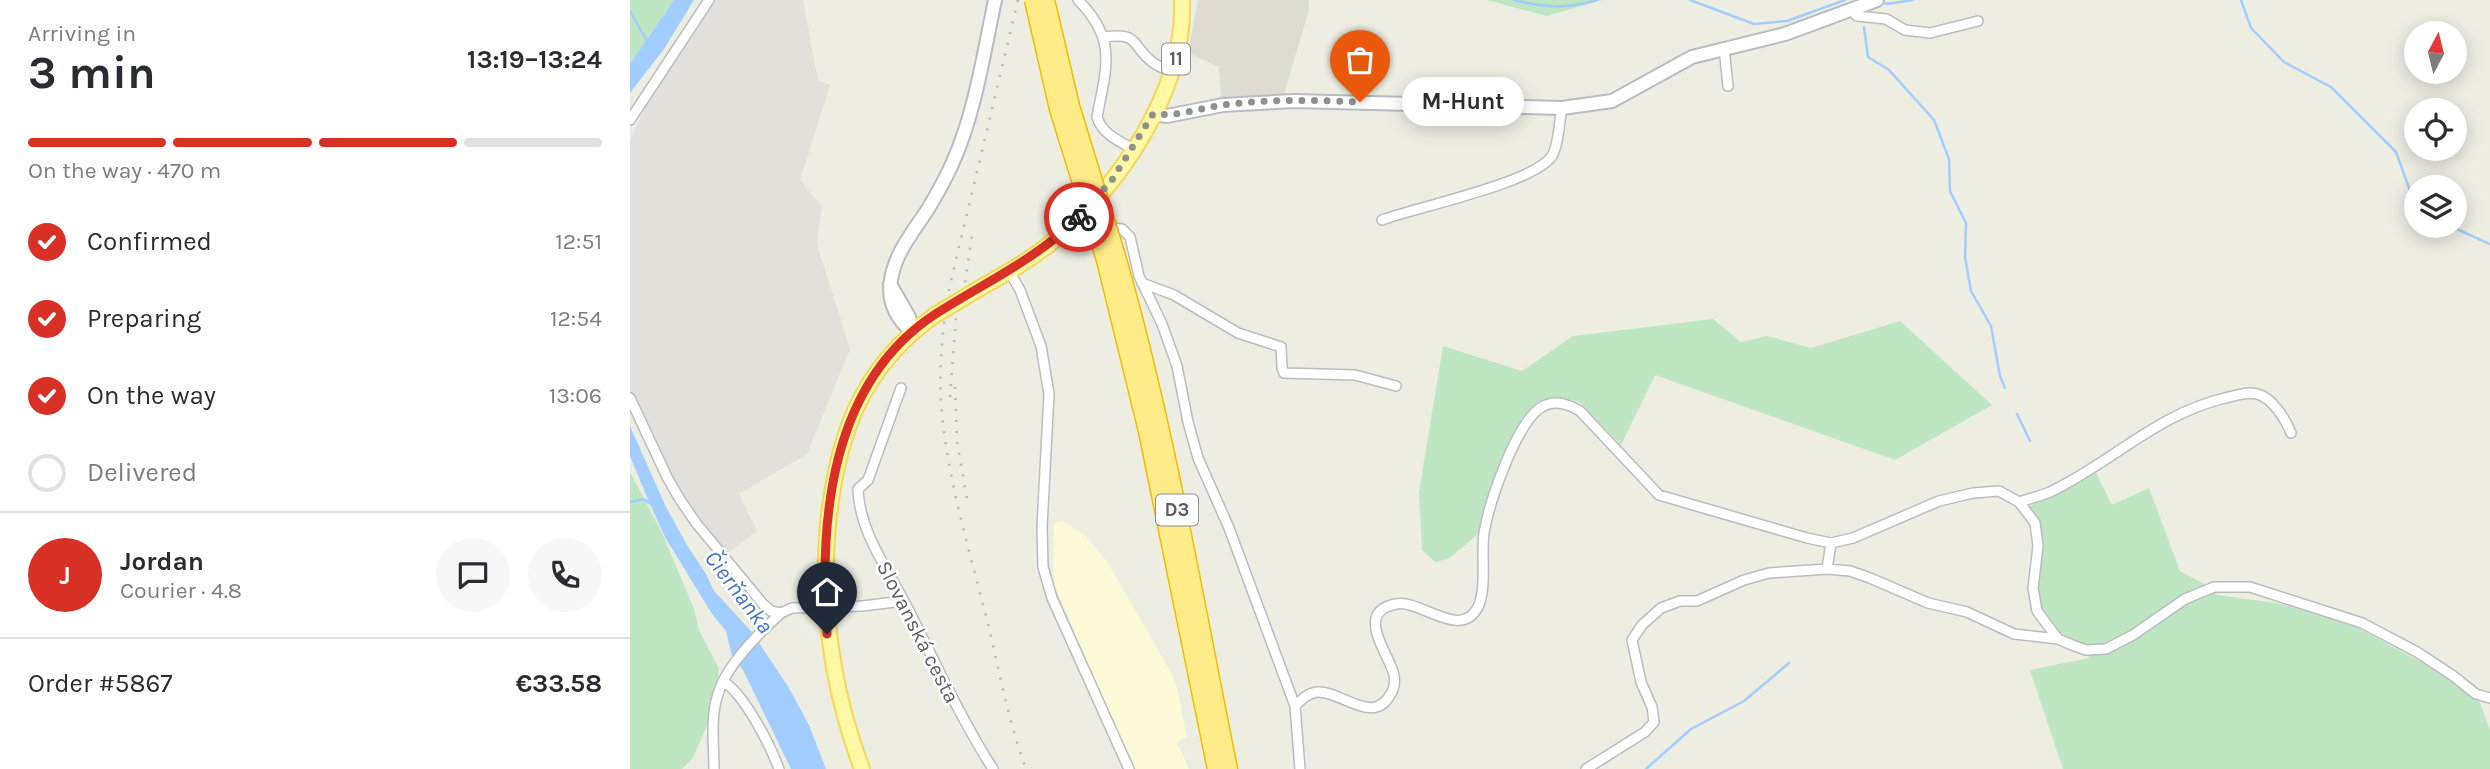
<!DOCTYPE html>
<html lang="en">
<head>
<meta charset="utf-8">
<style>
  :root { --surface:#fff; --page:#f7f7f7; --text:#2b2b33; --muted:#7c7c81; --line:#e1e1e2; --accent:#d93025 }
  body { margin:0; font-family:Karla,sans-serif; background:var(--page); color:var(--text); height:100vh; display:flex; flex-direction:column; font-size:26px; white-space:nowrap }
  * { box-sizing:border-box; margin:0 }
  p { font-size:23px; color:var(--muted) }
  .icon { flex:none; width:38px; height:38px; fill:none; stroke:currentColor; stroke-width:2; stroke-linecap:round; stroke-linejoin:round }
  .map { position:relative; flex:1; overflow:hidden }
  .details { display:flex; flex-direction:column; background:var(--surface); width:630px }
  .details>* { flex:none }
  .needle { width:46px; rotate:7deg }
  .tools { position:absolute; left:1774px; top:21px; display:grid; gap:14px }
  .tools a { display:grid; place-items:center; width:63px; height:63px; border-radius:50%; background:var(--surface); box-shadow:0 4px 18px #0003; font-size:35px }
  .pin { position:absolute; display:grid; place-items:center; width:60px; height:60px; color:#fff; margin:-72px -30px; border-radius:50% 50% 50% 0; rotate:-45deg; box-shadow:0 0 7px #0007 }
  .pin .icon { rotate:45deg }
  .courier { position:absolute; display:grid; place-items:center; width:70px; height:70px; margin:-35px; border:5px solid #d93025; border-radius:50%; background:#fff; color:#222; box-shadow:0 2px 9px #0007 }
  .bubble { position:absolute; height:49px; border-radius:24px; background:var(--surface); box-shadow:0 4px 18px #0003; font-size:23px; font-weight:700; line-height:49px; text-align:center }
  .overview em { font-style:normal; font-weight:700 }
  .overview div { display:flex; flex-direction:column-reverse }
  .overview { display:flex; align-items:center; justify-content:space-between; height:119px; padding:0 28px }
  h1 { font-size:46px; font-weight:700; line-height:52px }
  .bar { display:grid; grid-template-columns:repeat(4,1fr); gap:10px 7px; align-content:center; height:84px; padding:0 28px }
  .bar i { height:9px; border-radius:5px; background:var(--line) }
  .bar .current { background:var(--accent) }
  .bar p { grid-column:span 4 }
  .line { display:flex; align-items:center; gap:18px; padding:0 28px; border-top:2px solid var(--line) }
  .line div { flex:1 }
  .round { display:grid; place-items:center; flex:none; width:74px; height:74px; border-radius:37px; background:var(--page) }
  ol { padding:0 28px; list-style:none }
  li { display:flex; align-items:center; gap:21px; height:77px }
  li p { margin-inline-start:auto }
  li .icon { padding:7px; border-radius:50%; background:var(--accent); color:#fff; stroke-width:4 }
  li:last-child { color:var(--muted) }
  li i { width:38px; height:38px; border:4px solid var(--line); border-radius:50% }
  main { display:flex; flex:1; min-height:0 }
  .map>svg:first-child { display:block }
  .commercial { fill:#fef9d7 }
  .industrial { fill:#e1e0da }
  .education { fill:#dedcd1 }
  .green { fill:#bee6c2 }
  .water { fill:#a1cdff }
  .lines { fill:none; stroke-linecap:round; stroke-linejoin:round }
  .stream { stroke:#a1cdff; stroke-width:2.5 }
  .street-casing { stroke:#babcc2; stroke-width:12 }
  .secondary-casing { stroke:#b8bbc1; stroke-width:16 }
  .primary-casing { stroke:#f4d755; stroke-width:18 }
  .highway-casing { stroke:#f0bc00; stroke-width:19 }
  .street { stroke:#fff; stroke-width:9 }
  .secondary { stroke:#fff; stroke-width:12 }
  .primary { stroke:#fff9a6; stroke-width:14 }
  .highway { stroke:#ffec89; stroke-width:16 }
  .rail { stroke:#b6b7b7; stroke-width:2.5; stroke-dasharray:2 9; stroke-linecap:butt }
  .primary-bridge-casing { stroke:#f4d755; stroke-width:18; stroke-linecap:butt }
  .highway-bridge-casing { stroke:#f0bc00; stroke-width:19; stroke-linecap:butt }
  .primary-bridge { stroke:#fff9a6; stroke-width:14 }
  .highway-bridge { stroke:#ffec89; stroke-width:16 }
  .done { stroke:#8e9090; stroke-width:7; stroke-dasharray:0 12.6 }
  .route { stroke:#d93025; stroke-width:9 }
  .labels { text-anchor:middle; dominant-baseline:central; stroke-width:5; stroke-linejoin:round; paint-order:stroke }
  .shield { fill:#fff; stroke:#8c8e92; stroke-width:2 }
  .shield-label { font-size:19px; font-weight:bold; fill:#5b5e64 }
  .street-label { font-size:21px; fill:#5b5e64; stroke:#fff }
  .water-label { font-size:23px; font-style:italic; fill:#4175c5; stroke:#fff }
</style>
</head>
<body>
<main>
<section class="details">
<div class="overview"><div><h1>3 min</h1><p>Arriving in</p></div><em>13:19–13:24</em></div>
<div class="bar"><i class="current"></i><i class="current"></i><i class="current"></i><i></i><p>On the way · 470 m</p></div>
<ol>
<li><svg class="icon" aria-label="check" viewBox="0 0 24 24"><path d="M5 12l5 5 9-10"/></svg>Confirmed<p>12:51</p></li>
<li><svg class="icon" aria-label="check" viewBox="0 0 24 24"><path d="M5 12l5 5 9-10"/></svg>Preparing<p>12:54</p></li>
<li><svg class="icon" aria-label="check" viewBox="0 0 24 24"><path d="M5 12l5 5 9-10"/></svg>On the way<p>13:06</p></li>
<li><i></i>Delivered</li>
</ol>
<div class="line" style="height:126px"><b class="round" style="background:var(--accent);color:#fff">J</b><div><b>Jordan</b><p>Courier · 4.8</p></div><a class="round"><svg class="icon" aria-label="chat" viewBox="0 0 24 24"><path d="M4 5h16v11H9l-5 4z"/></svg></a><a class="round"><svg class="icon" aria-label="phone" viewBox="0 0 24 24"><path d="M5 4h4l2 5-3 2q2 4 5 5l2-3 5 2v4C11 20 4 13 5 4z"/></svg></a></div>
<div class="line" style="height:91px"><div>Order #5867</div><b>€33.58</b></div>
</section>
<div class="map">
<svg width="1860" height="769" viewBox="0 0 1860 769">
  <rect width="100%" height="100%" fill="#eeede2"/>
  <path class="commercial" d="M432 521 456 536 478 563 542 674 547 688 557 737 547 742 559 769H506L496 752 425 586 423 562 424 523Z"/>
  <path class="industrial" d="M83 0H173L188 81 200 85 170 180 192 206 187 244 220 349 177 454 109 494 127 531 94 556 70 526 42 482 0 391V140L25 85Z"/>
  <path class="education" d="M568 0H679V10L654 94 591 99 589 67 558 53Z"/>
  <path class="green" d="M0 0H44L0 64Z
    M857 0H972L917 16Z
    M1083 319 1111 342 1137 336 1181 348 1270 321 1362 405 1265 460 1025 375 991 445 949 402 935 398 920 399 902 409 874 461 857 503 852 531 818 559 805 562 792 550 789 492 813 346 892 371 943 336Z
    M1465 471 1482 505 1519 488 1550 571 1576 585 1588 595 1659 605 1728 628 1806 670 1850 703 1860 730V769H1433L1400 670 1459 658 1456 647 1430 635 1417 621 1411 606 1407 587 1408 522 1399 507Z
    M0 472 32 533 64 609 69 630 89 669 80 718 63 758 52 769H0Z"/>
  <path class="water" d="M44 0H64L34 49 0 93V64Z
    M0 426 35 505 57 545 76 574 84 591 122 632 159 688 179 725 196 769H161L113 670 102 656 96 631 82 614 35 537 19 502 0 456Z"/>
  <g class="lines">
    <path class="stream" d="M884 0C916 8 936 9 968 0
      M1060 0 1124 24 1157 21 1215 0
      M1611 0 1621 28 1654 62 1701 87 1766 152 1787 210
      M1252 2 1257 4 1283 0
      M0 11 17 41
      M1234 27 1238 57 1259 70 1304 120 1319 159 1320 191 1336 223 1335 257 1341 291 1361 326 1370 376 1375 388
      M1820 226 1860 244
      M1387 414 1400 441
      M0 502 14 499 19 503
      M1016 769 1061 729 1114 701 1159 663"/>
    <defs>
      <path id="street" d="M448 0C488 40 476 68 467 117 472 134 489 141 503 149
        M1221 10 1227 16 1256 19 1275 30 1300 33 1348 21
        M474 37C510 32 501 45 521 61 527 66 535 69 542 72
        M1094 48 1098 86
        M0 120 79 0
        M752 220C787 207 904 183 922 156 929 144 929 122 932 108
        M437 229 447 238 457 243 482 228 492 229 500 237 509 276 532 324 547 366 558 422 568 458 599 528 665 706 670 769
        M379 271 390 290 411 346 419 394 412 527 413 567 422 598 499 769
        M512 283 544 295 608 333 651 347 652 368 654 373 725 375 766 386
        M271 388 238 480 228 489C229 530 256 567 275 603 304 659 329 716 363 769
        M0 398 37 477 49 498 66 523 133 604 141 611 151 613
        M1389 502C1399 499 1410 496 1420 492 1481 463 1527 414 1595 398 1605 396 1617 391 1627 394 1642 397 1656 420 1661 433
        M1197 569 1201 543
        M93 681C115 695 140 745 149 769
        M665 706C672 699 678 693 687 692 710 690 743 726 760 695 764 690 765 682 764 675 760 655 723 612 766 604 791 599 830 641 848 607 857 588 851 554 854 533 859 503 885 426 910 408 923 399 937 403 950 411L1029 495 1177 538 1201 543 1223 538 1309 501 1343 493 1369 491 1389 502 1405 523 1408 546 1403 588 1407 611 1428 639 1442 645 1456 650 1476 649 1503 635 1555 599 1584 587H1620L1732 623 1787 652 1822 675 1846 694 1860 698
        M84 769C84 745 80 717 88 694 96 665 129 633 151 613L162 608 232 606 274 601
        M956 769 1015 732 1024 722 1022 707 1011 682 1002 640 1012 625 1031 608 1050 601H1067L1114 580 1139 573 1197 569 1220 571 1240 578 1298 603 1337 612 1384 634 1428 639"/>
      <path id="secondary" d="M523 114 537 116 593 105 664 101 932 108 982 101 1062 57 1155 34 1247 0
        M260 284 279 317 282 332
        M282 332C266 318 257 302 261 280 265 253 283 232 298 209 307 194 316 178 323 162 345 113 354 52 365 0"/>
      <path id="primary" d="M350 288C375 274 400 260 422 242 489 187 556 90 552 0
        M232 769C202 689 190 610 198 524 207 437 230 368 305 315"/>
      <path id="highway" d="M486 253C535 422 564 597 599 769
        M475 260 517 431 586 769"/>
    </defs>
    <use href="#street" class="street-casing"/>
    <use href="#secondary" class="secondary-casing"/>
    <use href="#primary" class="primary-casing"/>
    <use href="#highway" class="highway-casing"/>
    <use href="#street" class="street"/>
    <use href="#secondary" class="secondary"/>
    <use href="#primary" class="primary"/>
    <use href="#highway" class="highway"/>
    <path class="rail" d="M388 0 320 285C313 323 309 362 311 401 316 475 339 548 357 620 369 669 378 721 396 769
      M332 304 342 235
      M325 387 327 441 338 505
      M320 397 328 292"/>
    <defs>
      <path id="primary-bridge" d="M305 315 350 288"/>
      <path id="highway-bridge" d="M403 0 428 109 475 260
        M416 0 441 106 486 253"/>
    </defs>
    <use href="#primary-bridge" class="primary-bridge-casing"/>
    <use href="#highway-bridge" class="highway-bridge-casing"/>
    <use href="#primary-bridge" class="primary-bridge"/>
    <use href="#highway-bridge" class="highway-bridge"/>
  </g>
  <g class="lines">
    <path class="done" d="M449 217 482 180 523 114C547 117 570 108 593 105 638 99 685 100 730 102"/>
    <path class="route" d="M197 634C189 520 200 384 304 315 354 283 407 259 449 217"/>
  </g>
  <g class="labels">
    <g class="shield">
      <rect x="532" y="43.5" width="28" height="31" rx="5"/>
      <rect x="526" y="494.5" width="42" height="31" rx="5"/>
    </g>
    <g class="shield-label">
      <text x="546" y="59">11</text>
      <text x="547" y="510">D3</text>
    </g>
    <g class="street-label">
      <text transform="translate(288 632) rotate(63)">Slovanská cesta</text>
    </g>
    <g class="water-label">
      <text transform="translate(109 592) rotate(53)">Čierňanka</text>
    </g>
  </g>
</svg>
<div class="tools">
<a><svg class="needle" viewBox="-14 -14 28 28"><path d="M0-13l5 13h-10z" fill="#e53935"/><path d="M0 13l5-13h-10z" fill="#7c7c81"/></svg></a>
<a><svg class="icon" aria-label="locate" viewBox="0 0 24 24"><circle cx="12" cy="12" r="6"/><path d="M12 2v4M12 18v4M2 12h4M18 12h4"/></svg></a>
<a><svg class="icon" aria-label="layers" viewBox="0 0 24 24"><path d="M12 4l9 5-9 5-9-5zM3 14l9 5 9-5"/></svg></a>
</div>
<div class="pin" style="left:730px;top:102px;background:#ea580c"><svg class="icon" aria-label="bag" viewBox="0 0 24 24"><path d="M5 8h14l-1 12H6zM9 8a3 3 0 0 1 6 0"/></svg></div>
<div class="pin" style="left:197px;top:634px;background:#1f2937"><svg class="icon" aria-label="home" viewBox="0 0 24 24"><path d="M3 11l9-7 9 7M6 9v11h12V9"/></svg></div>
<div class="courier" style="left:449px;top:217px"><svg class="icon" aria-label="bike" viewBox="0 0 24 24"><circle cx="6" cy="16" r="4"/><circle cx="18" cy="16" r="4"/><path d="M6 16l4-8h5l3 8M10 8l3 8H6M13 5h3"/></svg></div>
<div class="bubble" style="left:772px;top:77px;width:122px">M-Hunt</div>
</div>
</main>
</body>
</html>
